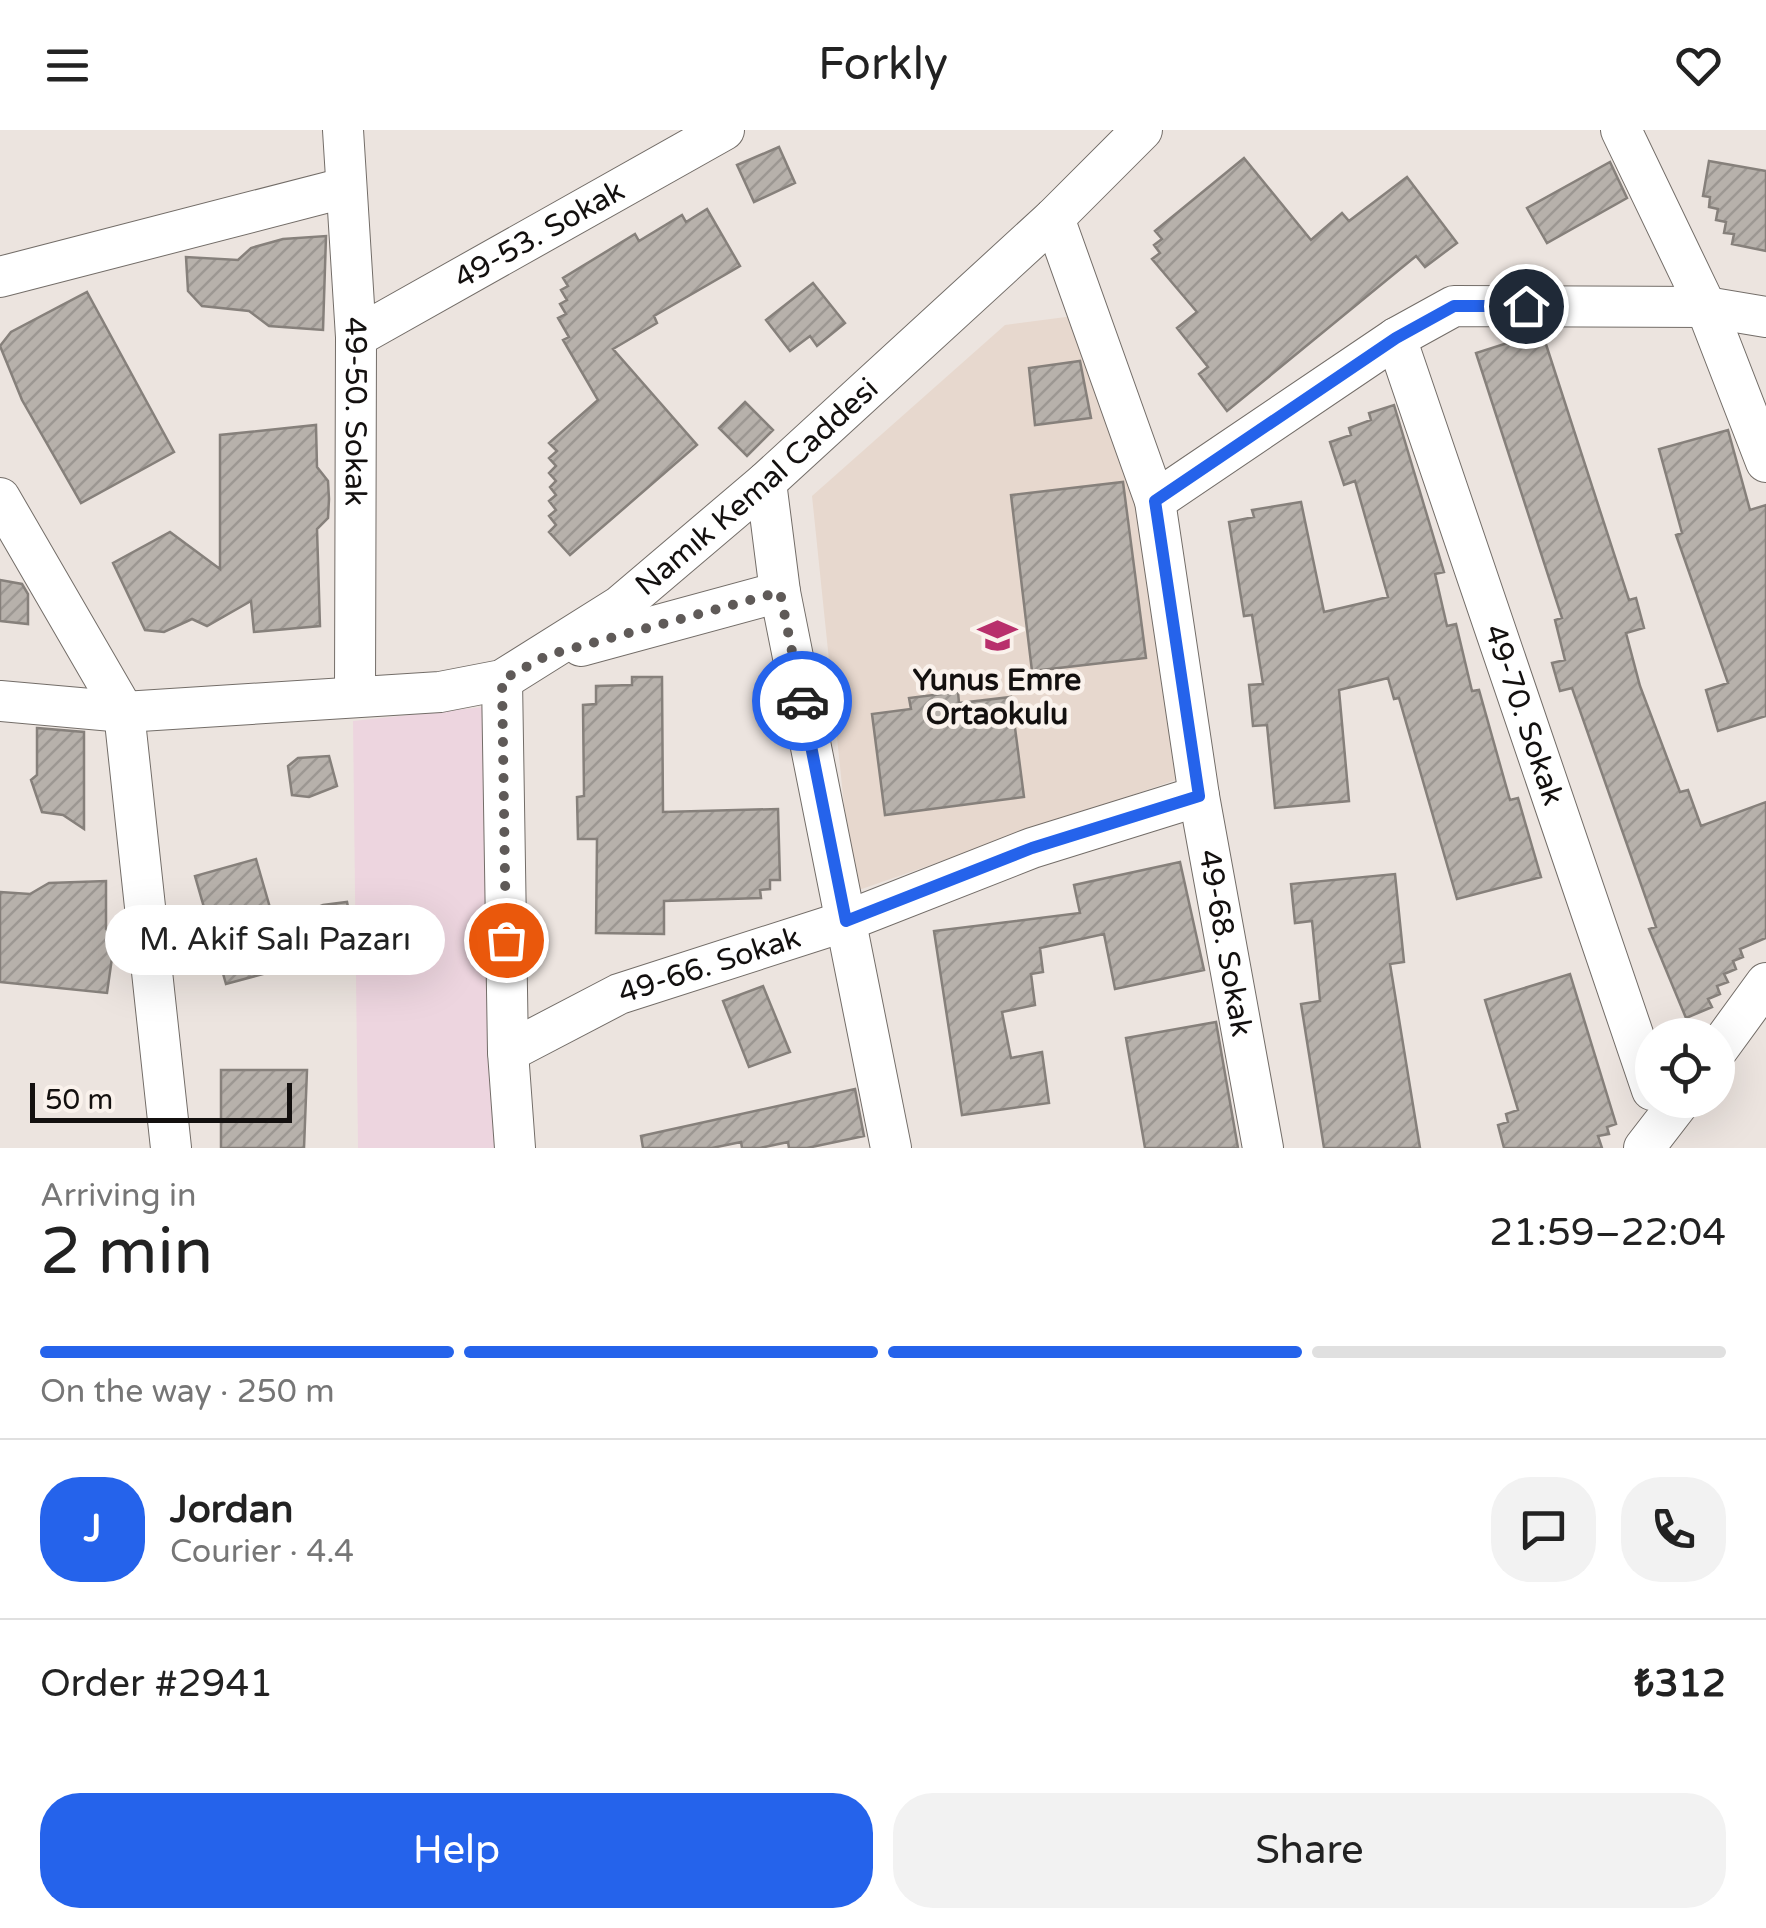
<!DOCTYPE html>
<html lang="en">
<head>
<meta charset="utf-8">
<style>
  :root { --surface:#fff; --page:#f2f2f2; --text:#222; --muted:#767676; --line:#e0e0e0; --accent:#2563eb }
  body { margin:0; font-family:"Varela Round",sans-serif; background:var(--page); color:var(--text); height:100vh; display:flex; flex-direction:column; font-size:38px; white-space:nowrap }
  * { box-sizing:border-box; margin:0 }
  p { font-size:32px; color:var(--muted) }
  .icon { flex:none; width:55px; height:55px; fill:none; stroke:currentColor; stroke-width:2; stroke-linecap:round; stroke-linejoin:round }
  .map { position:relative; height:1018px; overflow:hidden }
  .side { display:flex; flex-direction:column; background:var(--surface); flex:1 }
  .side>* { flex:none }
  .buttons { position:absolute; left:1635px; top:888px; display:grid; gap:20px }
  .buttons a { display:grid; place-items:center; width:100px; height:100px; border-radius:50%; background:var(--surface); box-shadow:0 10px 40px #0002; font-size:50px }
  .scale { position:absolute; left:30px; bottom:25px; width:262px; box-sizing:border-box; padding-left:10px; border:5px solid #13100f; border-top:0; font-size:28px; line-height:35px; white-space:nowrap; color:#13100f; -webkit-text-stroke:8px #faf2ec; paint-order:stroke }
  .pin { position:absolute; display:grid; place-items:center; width:85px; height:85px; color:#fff; margin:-42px; border:5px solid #fff; border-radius:50%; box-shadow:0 2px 10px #0007 }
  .courier { position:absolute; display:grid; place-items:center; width:100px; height:100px; margin:-50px; border:8px solid #2563eb; border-radius:50%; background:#fff; color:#222; box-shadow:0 2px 12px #0007 }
  .bubble { position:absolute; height:70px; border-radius:35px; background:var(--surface); box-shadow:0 10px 40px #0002; font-size:32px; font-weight:600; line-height:70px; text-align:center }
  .summary em { font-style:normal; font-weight:600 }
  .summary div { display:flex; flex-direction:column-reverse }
  .summary { display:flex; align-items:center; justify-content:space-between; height:170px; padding:0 40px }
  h1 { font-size:65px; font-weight:600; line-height:75px }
  .bar { display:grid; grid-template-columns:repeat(4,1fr); gap:15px 10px; align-content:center; height:120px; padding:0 40px }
  .bar i { height:12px; border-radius:8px; background:var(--line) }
  .bar .selected { background:var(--accent) }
  .bar p { grid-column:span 4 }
  .line { display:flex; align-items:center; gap:25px; padding:0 40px; border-top:2px solid var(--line) }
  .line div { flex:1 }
  .round { display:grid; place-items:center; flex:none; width:105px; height:105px; border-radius:40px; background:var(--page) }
  .cta { display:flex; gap:20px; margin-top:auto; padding:20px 40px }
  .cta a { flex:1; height:115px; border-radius:40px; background:var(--accent); color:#fff; font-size:40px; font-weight:600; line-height:115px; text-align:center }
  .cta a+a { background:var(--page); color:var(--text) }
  header { display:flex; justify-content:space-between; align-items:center; height:130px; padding:0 40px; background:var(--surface); font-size:45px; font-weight:600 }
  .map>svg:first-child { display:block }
  .commercial { fill:#edd5df }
  .built { fill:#e7d8ce }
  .building { fill:url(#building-hatch); stroke:#86807b; stroke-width:2.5 }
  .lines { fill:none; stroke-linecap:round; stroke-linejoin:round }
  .minor-casing { stroke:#736d68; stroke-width:42 }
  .minor { stroke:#fff; stroke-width:40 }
  .done { stroke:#5f5a58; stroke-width:10; stroke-dasharray:0 18 }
  .route { stroke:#2563eb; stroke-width:12 }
  .labels { text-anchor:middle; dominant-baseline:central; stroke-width:9; stroke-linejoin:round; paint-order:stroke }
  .street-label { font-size:30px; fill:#13100f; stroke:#faf2ec }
  .poi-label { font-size:30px; font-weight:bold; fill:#13100f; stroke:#faf2ec }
</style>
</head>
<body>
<header><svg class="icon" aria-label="menu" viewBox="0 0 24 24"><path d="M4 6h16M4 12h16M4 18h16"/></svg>Forkly<svg class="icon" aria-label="heart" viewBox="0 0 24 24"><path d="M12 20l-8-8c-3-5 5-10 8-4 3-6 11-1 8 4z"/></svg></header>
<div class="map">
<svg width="1766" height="1018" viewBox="0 0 1766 1018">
  <defs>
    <pattern id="building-hatch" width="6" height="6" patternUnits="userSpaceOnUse" patternTransform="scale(2.5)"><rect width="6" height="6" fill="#b7b1ab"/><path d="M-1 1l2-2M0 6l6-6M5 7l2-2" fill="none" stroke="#9c9792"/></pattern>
  </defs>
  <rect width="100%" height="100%" fill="#ece4df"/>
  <path class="commercial" d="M483 577 495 1018H358L353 591Z"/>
  <path class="built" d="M1081 185 1141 331 1187 646 853 762 812 366 1005 195Z"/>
  <path class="building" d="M779 17 795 53 754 72 737 35Z
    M1244 28 1311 110 1342 83 1349 91 1407 47 1457 113 1425 137 1416 126 1227 281 1199 244 1208 237 1177 198 1197 182 1152 129 1160 123 1154 115 1162 109 1155 101Z
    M1709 31 1766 41V121L1732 114 1734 104 1724 103 1726 92 1716 90 1718 79 1709 77 1710 67 1703 66Z
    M1610 32 1627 68 1547 113 1527 78Z
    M707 79 740 136 654 186 657 193 613 219 697 315 570 425 549 402 556 395 549 386 556 380 549 371 556 365 550 357 556 351 549 343 556 336 549 328 557 321 549 313 598 270 563 210 569 207 558 188 566 184 560 174 567 170 561 160 568 156 563 148 635 104 639 111 682 85 686 92Z
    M326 106 323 200 269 196 249 181 202 176 188 161 186 127 238 130 251 118 283 109Z
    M813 153 845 193 817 216 810 206 790 221 766 190Z
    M87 162 174 322 81 373 22 270 0 216 11 202Z
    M1542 202 1629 470 1636 468 1644 498 1626 503 1640 556 1680 662 1688 660 1701 696 1766 672V808L1740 819 1743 827 1733 831 1736 839 1724 844 1728 852 1717 856 1720 864 1708 869 1712 877 1686 888 1649 799 1656 797 1572 558 1560 561 1552 533 1565 530 1555 490 1562 488 1476 223Z
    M1080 231 1091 288 1035 295 1029 238Z
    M745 272 773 300 747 326 719 298Z
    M1394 275 1444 442 1435 444 1447 496 1456 494 1472 561 1479 560 1510 670 1518 668 1541 747 1457 769 1399 568 1394 569 1388 548 1339 560 1349 671 1275 678 1267 595 1253 596 1249 555 1263 554 1252 485 1244 486 1229 392 1254 387 1252 380 1301 372 1324 482 1388 467 1355 351 1344 355 1330 312 1351 305 1349 298 1371 290 1369 283Z
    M316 295 317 337 328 351 329 369 328 388 317 399 320 496 254 502 251 471 207 496 192 489 164 502 145 500 113 433 170 402 220 439V305Z
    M1728 300 1750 380 1766 375V586L1718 601 1706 560 1728 553 1676 405 1682 403 1659 319Z
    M1123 352 1146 528 1032 541 1011 365Z
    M0 450 22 454 28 464V494L0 491Z
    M632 547H662L663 682 778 679 780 750H770V759L760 760 761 768 664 771V804L596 803 597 709H578L577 667 584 666 583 575 596 574V556L632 555Z
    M958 562 959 573 1011 567 1024 667 885 685 872 584 911 579 909 568Z
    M37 598 84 602V699L63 685 42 682 31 650 37 645Z
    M329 626 337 656 309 667 292 665 288 636 298 628Z
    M256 729 275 795 323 775 347 772 358 829 310 837 307 832 226 854 195 746Z
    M1180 732 1204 840 1115 859 1104 804 1040 818 1043 842 1031 844 1035 875 1002 882 1011 928 1042 922 1049 973 962 985 934 801 1080 783 1074 755Z
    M1395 744 1404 832 1390 834 1420 1018H1324L1301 874 1320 871 1312 791 1295 793 1291 754Z
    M106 751V799L115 807 107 863 0 852V762L30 764 49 753Z
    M1570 844 1616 994 1607 997 1609 1004 1598 1006 1602 1018H1504L1498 995 1508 992 1506 984 1518 980 1485 870Z
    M763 856 790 922 749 937 723 871Z
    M1216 892 1238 1018H1145L1126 908Z
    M221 940H307L304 1018H221Z
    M855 959 864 1006 807 1018H789L788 1012 760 1018H742L741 1012 712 1018H643L641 1006Z"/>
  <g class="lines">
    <defs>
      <g id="minor">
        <path id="s1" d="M343 0 356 207 355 564"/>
        <path d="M1621 0 1706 177 1766 332"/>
        <path id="s2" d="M1054 88 1155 371 1199 666 1263 1018"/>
        <path d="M0 147 344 58"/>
        <path id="s3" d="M356 207 724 0"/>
        <path id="s4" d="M1396 208 1652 960"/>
        <path d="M766 352 780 462 891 1018"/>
        <path d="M0 368 124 582 171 1018"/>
        <path d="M1155 371 1396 208 1454 176 1706 177 1766 187"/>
        <path d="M581 516 780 462"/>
        <path d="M502 550 508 922 515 1018"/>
        <path id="s5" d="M0 571 124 582 440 562 502 550 620 476 766 352 1054 88 1142 0"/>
        <path d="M1718 919 1766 853"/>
        <path id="s6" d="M508 922 619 864 846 791 1032 718 1199 666"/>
        <path d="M1644 1018 1681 970"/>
      </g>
    </defs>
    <use href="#minor" class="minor-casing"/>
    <use href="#minor" class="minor"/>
  </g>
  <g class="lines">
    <path class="done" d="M506 810 502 550 548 525 780 462 802 571"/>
    <path class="route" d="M802 571 846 791 1032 718 1199 666 1155 371 1396 208 1454 176H1526"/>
  </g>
  <defs>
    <symbol id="school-bare" viewBox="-9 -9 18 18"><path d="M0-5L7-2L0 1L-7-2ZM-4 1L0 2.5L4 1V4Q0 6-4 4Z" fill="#b82f6c" stroke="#faf2ec" stroke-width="2.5" paint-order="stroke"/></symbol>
  </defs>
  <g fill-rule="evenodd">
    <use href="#school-bare" x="970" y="478" width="55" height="55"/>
  </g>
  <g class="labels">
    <g class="street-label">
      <text stroke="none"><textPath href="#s3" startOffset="210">49-53. Sokak</textPath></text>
      <text stroke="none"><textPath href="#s1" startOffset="282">49-50. Sokak</textPath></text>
      <text stroke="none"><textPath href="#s5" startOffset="825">Namık Kemal Caddesi</textPath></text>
      <text stroke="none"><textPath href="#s4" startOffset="398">49-70. Sokak</textPath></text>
      <text stroke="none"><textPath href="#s2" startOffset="748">49-68. Sokak</textPath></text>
      <text stroke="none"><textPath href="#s6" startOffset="220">49-66. Sokak</textPath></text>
    </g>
    <g class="poi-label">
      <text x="997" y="550">Yunus Emre<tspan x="997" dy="34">Ortaokulu</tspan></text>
    </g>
  </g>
</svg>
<div class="buttons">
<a><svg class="icon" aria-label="locate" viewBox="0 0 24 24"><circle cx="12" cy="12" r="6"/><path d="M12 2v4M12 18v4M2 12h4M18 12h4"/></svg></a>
</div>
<div class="scale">50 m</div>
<div class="pin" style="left:506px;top:810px;background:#ea580c"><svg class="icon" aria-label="bag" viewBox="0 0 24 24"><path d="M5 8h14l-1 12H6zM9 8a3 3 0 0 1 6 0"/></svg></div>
<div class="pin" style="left:1526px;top:176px;background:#1f2937"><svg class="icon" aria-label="home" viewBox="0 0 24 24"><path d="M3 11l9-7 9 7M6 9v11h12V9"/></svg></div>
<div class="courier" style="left:802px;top:571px"><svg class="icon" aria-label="car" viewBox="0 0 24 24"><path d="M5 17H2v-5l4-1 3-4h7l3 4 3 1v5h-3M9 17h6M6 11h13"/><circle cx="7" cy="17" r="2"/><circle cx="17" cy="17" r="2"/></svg></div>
<div class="bubble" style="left:105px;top:775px;width:340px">M. Akif Salı Pazarı</div>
</div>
<section class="side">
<div class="summary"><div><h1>2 min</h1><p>Arriving in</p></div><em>21:59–22:04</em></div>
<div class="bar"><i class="selected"></i><i class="selected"></i><i class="selected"></i><i></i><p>On the way · 250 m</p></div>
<div class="line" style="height:180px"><b class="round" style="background:var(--accent);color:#fff">J</b><div><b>Jordan</b><p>Courier · 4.4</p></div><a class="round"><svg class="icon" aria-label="chat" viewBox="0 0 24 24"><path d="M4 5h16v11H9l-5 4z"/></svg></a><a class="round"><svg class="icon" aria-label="phone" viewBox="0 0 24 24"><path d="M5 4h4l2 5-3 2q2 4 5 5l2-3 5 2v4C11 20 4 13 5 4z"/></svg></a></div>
<div class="line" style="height:130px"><div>Order #2941</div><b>₺312</b></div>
<div class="cta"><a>Help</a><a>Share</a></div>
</section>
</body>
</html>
